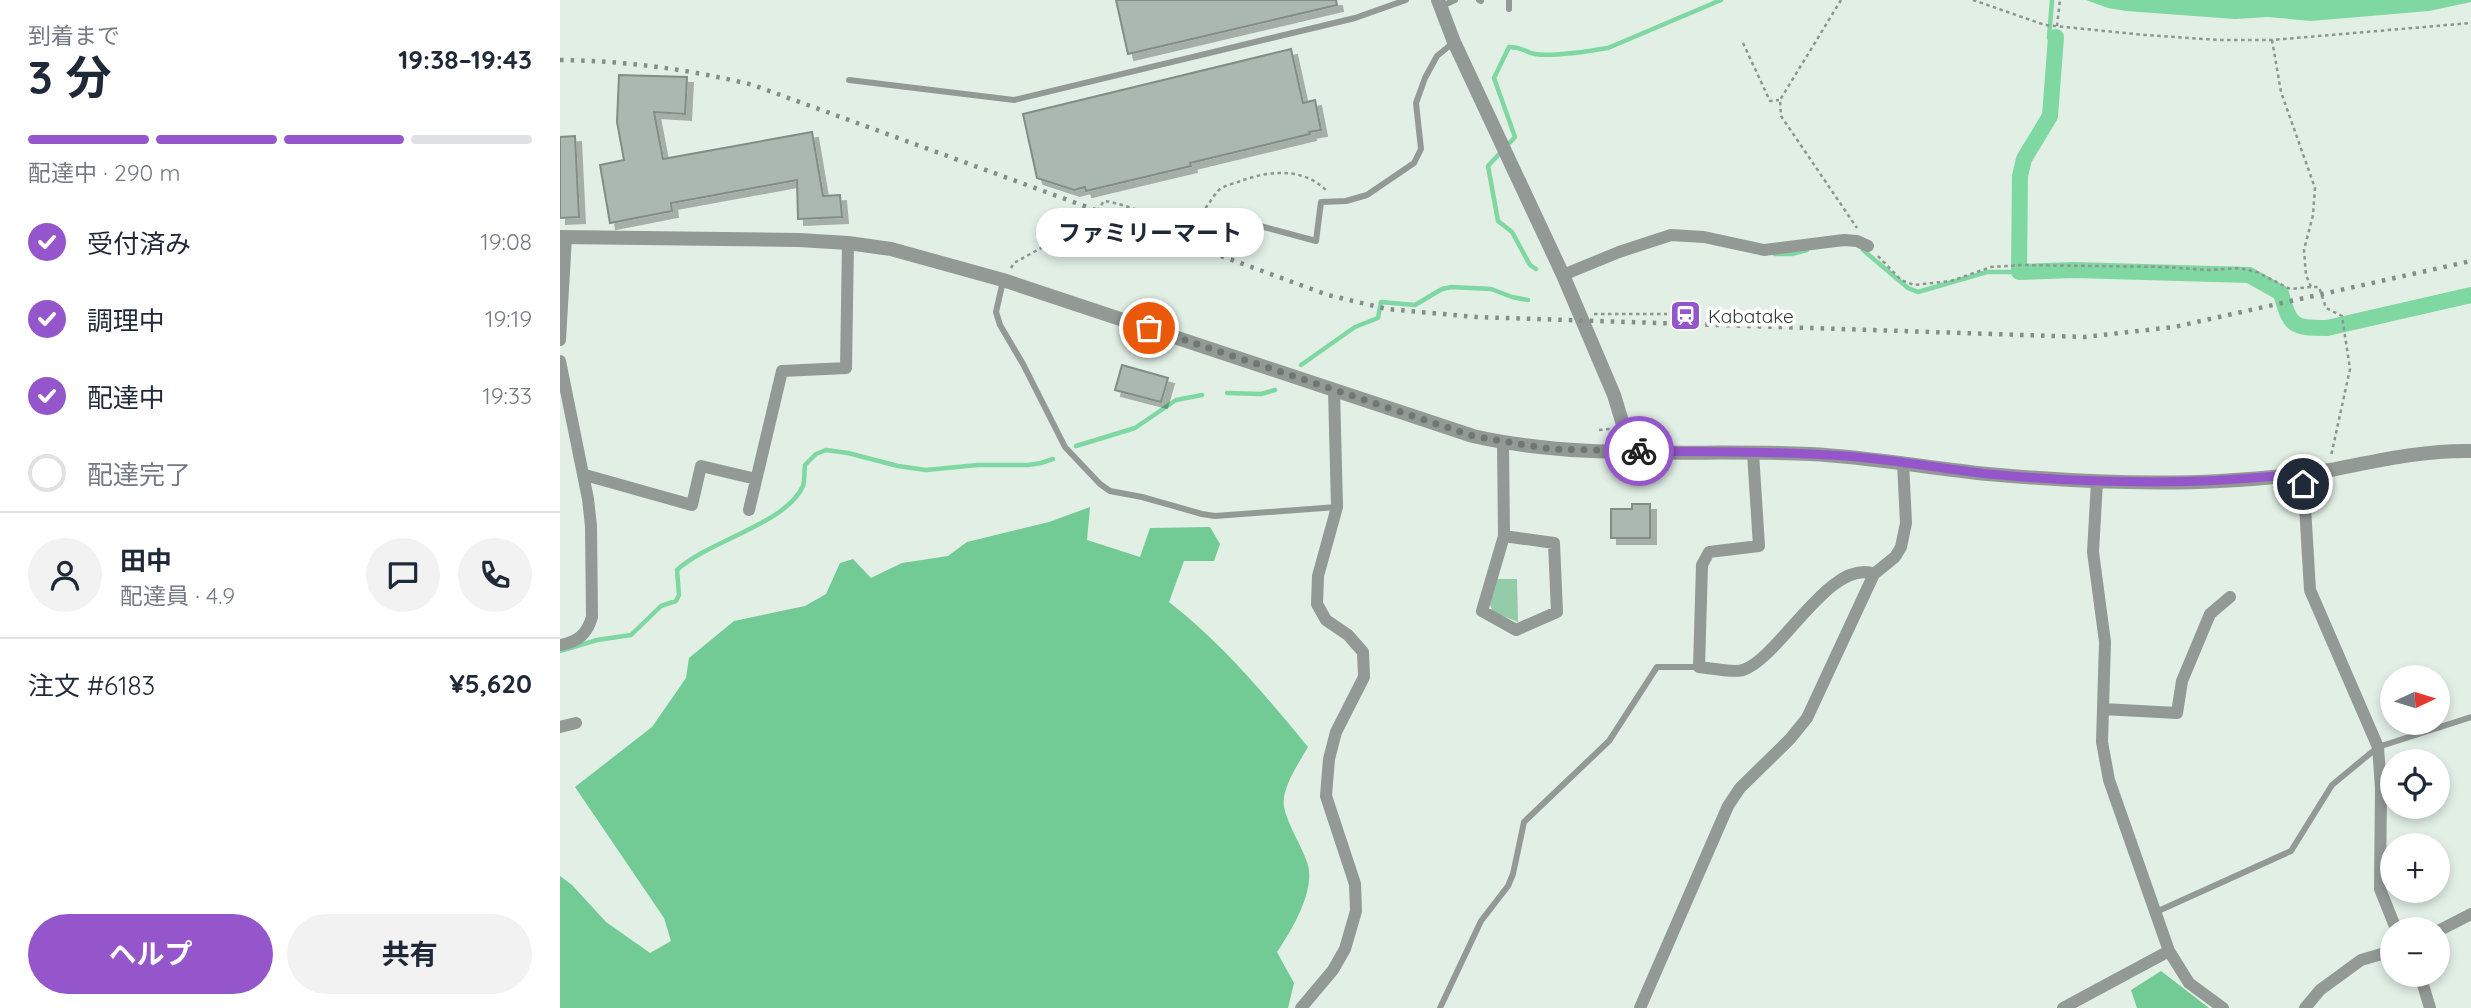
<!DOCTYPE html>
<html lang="ja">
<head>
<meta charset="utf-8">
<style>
  :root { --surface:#fff; --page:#f2f2f3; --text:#1f2937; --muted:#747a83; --line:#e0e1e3; --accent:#9556cc }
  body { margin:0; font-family:Quicksand,"Noto Sans JP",sans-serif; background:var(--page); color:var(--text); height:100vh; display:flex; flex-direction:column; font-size:26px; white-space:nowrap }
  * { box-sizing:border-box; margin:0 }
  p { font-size:23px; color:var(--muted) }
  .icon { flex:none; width:38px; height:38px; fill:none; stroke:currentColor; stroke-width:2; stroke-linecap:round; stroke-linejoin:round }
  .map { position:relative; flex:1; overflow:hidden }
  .side { display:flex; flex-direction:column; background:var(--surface); width:560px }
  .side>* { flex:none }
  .needle { width:46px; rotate:86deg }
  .controls { position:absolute; left:1820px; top:665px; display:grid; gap:14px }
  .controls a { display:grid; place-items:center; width:70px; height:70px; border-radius:50%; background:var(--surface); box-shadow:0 4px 10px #0003; font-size:35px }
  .pin { position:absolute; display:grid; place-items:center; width:60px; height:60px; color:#fff; margin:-30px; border:4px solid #fff; border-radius:50%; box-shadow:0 2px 7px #0007 }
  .courier { position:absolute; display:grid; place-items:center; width:70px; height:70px; margin:-35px; border:5px solid #9556cc; border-radius:50%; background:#fff; color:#222; box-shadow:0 2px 9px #0007 }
  .bubble { position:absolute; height:49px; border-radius:24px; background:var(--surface); box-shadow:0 4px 10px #0003; font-size:23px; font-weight:700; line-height:49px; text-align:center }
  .overview em { font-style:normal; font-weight:700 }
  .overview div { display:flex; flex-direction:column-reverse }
  .overview { display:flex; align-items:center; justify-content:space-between; height:119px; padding:0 28px }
  h1 { font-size:46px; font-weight:700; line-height:52px }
  .bar { display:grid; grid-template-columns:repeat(4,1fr); gap:10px 7px; align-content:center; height:84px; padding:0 28px }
  .bar i { height:9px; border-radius:5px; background:var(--line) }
  .bar .selected { background:var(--accent) }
  .bar p { grid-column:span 4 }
  .line { display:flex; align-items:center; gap:18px; padding:0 28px; border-top:2px solid var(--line) }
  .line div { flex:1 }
  .round { display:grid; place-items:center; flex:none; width:74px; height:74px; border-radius:37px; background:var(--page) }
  ol { padding:0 28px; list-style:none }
  li { display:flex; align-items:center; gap:21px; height:77px }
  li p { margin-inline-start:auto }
  li .icon { padding:7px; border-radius:50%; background:var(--accent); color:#fff; stroke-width:4 }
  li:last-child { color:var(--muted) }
  li i { width:38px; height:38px; border:4px solid var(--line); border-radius:50% }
  .action { display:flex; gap:14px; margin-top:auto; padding:14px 28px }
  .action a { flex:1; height:80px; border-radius:42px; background:var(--accent); color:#fff; font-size:28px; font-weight:700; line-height:80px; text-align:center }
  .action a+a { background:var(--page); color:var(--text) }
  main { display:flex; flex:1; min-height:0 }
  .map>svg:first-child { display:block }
  .green { fill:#94cba8 }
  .forest { fill:#72ca95 }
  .water { fill:#7fd7a2 }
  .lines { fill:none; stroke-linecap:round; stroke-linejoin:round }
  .stream { stroke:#7fd7a2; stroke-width:4.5 }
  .canal { stroke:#7fd7a2; stroke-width:16 }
  .building { fill:#abb8af; stroke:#808e85; stroke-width:2; filter:url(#shadow) }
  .path { stroke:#8d968f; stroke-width:2.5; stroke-dasharray:3.5 3.5; stroke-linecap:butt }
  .service { stroke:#939995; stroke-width:6 }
  .minor { stroke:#939995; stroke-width:12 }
  .tertiary { stroke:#939995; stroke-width:14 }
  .rail { stroke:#848e87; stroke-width:4.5; stroke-dasharray:3.5 7; stroke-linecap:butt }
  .done { stroke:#6f7771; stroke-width:7; stroke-dasharray:0 12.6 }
  .route { stroke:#9556cc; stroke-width:9 }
  .labels { text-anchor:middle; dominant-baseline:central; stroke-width:7; stroke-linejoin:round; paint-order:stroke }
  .poi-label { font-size:19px; fill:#323733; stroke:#fff; text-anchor:start }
</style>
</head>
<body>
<main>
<section class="side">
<div class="overview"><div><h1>3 分</h1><p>到着まで</p></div><em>19:38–19:43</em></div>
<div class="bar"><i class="selected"></i><i class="selected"></i><i class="selected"></i><i></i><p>配達中 · 290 m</p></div>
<ol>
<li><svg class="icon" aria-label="check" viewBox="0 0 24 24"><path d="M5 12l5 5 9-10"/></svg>受付済み<p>19:08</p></li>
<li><svg class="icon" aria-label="check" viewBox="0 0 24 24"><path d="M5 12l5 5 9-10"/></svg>調理中<p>19:19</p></li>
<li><svg class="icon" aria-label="check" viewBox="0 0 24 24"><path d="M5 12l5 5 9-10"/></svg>配達中<p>19:33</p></li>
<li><i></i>配達完了</li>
</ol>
<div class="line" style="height:126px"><a class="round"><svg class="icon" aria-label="person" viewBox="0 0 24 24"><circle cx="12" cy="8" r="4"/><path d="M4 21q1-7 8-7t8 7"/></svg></a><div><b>田中</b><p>配達員 · 4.9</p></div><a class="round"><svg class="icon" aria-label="chat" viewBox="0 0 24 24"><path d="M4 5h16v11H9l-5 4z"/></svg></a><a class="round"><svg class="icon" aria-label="phone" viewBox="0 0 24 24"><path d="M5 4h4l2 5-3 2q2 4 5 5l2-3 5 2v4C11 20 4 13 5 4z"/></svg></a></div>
<div class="line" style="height:91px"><div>注文 #6183</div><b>¥5,620</b></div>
<div class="action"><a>ヘルプ</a><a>共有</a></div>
</section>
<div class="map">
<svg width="1911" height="1008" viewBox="0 0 1911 1008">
  <defs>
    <filter id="shadow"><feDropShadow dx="6" dy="6" stdDeviation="0" flood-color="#0004"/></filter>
  </defs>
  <rect width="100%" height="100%" fill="#e1efe5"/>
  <path class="green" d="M937 579H957L958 622 933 612 929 602Z"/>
  <path class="forest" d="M530 507 527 540 580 557 590 528 650 527 660 544 654 561H624L609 602C663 644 705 695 748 747 739 763 721 788 724 807 727 823 741 845 747 862 757 888 732 930 717 952L734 983 728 1008H0V876L12 885 46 922 90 953 111 941 104 918 15 787 92 727 126 678 129 658 174 621 245 606 266 594 280 563 293 559 311 578 342 563 388 556 407 542 489 522Z
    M1601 971 1649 1008H1577L1571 990Z"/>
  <path class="water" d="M1526 0H1911V2L1869 11 1751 21 1708 17 1675 19 1566 11 1548 8Z"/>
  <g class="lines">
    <path class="stream" d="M1492 0 1489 38 1495 42
      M1303 250 1348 288 1358 292 1427 272H1459
      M1215 254H1232L1247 250
      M976 269 970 265 952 232 938 221 928 166 955 137 934 78 949 47C963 47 964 52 975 54 992 57 1030 51 1048 48L1161 0
      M741 365 795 327 818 318 821 302 855 305 882 289 891 287 931 289 952 297 968 300
      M667 393 701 394 715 390
      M516 446 575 428 616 400 642 395
      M0 651 37 640 71 635 101 606 116 601 119 595 117 570C148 541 226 524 243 486 245 480 244 472 245 465L256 454 266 450 288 453 338 466 366 470 418 465H468L481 463 493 459"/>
    <path class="canal" d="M1496 37 1490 116 1464 159 1460 176 1459 272 1514 270 1689 275 1721 293C1730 326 1732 328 1767 328L1911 295"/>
  </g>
  <path class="building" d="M556 0H776L777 5 568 54Z
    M731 49 743 103 755 100 761 130 749 132 750 134 630 163 631 166 526 191 525 187 514 190 477 178 463 114Z
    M59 75 127 77 125 114 94 112 103 159 252 132 263 196 280 195 282 217 238 219 237 180 111 203 112 211 50 223 40 165 64 160 57 122Z
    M15 136 19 217 0 218V137Z
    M562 365 608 378 601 402 555 390Z
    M1072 504H1090V538H1051V509H1072Z"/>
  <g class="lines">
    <path class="path" d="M1281 0 1220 100 1221 116 1297 228
      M1413 0 1485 25 1585 35 1659 40H1712L1911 23
      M1497 26 1500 0
      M1712 40 1721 92 1755 188 1753 215 1744 250 1746 275 1751 287H1759L1766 308 1782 316 1790 369 1771 456
      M1183 43 1210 101 1219 100
      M1318 256 1341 280 1354 285 1391 281 1431 267 1463 265 1605 267 1649 270 1679 268 1697 272 1730 289 1751 287
      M451 268 454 263 530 221 544 201C570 204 606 225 633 217 646 213 650 199 659 190 663 186 672 184 678 182 709 170 743 167 767 191
      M1034 314H1107
      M1039 430 1050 429"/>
    <path class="service" d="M919 0 921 1
      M949 0V9
      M882 6 895 0
      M289 80 454 100 795 18 846 0
      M685 222 756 241 761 202 786 201 807 195 854 163 861 149 856 103 865 78 877 56 894 42
      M443 281 436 312 440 325 463 364 505 447 540 484 550 491 582 497 642 514 655 516 777 507
      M1596 912 1731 851 1772 785 1818 747 1911 717
      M880 1008 921 921 948 886 953 874 964 822 1049 741 1097 667H1139"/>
    <path class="minor" d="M1003 275 1059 252 1111 235 1144 237 1204 250 1284 240 1297 241 1308 246
      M0 340 6 237
      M0 361 28 499 31 526 32 617C27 634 18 642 0 645
      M943 442 944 536 922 611 956 630 997 612 994 543 944 536
      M1193 453 1199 546 1149 552 1142 565 1139 667C1149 668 1174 673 1183 670 1220 658 1270 557 1314 574
      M1743 473 1750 590 1818 747 1821 787 1820 889 1836 929
      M25 475 132 505 141 466 196 479
      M1537 482 1533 552 1545 642 1542 742 1549 780 1609 951 1629 983 1663 1008
      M189 510 222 371 286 368 288 243
      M1543 709 1617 713 1622 681 1650 614 1670 597
      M0 727 16 723
      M1878 931 1911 914
      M1860 975 1870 1008
      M741 1008 773 970 785 949 796 911 795 884 766 796 769 759 776 732 804 677 803 652 788 635 766 620 757 604 758 576 777 507 774 390
      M1080 1008 1168 806 1180 788 1230 739 1247 718 1314 574 1335 557 1341 547 1346 523 1343 463
      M1503 1008 1609 951
      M1745 1008 1760 990 1801 960 1832 951"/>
    <path class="tertiary" d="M878 0 894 42 1003 275 1054 395 1064 428 1067 450
      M0 237 239 240 288 243 331 249 443 280 913 436C1022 461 1139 449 1250 454 1310 457 1369 468 1428 474 1505 481 1583 485 1660 481 1696 479 1734 476 1770 470 1817 461 1863 450 1911 451"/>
    <path class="rail" d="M0 60C67 61 128 69 193 85L768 295 827 309 916 317 1524 337 1614 327 1911 261"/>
  </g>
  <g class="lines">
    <path class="done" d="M589 328 913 436 990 449 1079 451"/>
    <path class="route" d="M1079 451C1152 452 1225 451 1297 457 1341 461 1385 469 1429 474 1534 484 1638 486 1743 473V484"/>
  </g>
  <defs>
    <symbol id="station-square" viewBox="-11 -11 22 22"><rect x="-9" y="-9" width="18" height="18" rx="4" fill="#9556cc" stroke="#fff"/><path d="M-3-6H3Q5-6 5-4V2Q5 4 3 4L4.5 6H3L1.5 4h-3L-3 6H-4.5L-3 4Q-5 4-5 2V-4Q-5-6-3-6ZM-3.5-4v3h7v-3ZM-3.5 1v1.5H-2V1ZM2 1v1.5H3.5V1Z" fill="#fff"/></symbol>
  </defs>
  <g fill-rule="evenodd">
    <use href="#station-square" x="1108" y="298" width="35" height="35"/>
  </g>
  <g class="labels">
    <g class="poi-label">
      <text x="1148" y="316">Kabatake</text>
    </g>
  </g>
</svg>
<div class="controls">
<a><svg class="needle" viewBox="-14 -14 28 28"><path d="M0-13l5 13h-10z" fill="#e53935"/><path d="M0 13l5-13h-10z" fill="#747a83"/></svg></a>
<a><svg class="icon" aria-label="locate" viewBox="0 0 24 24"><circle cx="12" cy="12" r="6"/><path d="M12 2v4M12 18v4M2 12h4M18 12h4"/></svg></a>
<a>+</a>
<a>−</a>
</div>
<div class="pin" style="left:589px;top:328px;background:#ea580c"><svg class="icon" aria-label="bag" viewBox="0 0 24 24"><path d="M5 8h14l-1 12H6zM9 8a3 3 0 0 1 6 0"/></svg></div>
<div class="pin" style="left:1743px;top:484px;background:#1f2937"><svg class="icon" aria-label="home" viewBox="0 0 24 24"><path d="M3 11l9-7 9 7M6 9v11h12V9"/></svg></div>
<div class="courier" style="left:1079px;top:451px"><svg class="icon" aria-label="bike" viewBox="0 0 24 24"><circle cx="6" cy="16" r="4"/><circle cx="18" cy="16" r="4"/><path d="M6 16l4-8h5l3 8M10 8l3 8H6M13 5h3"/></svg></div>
<div class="bubble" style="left:476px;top:208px;width:228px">ファミリーマート</div>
</div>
</main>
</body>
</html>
